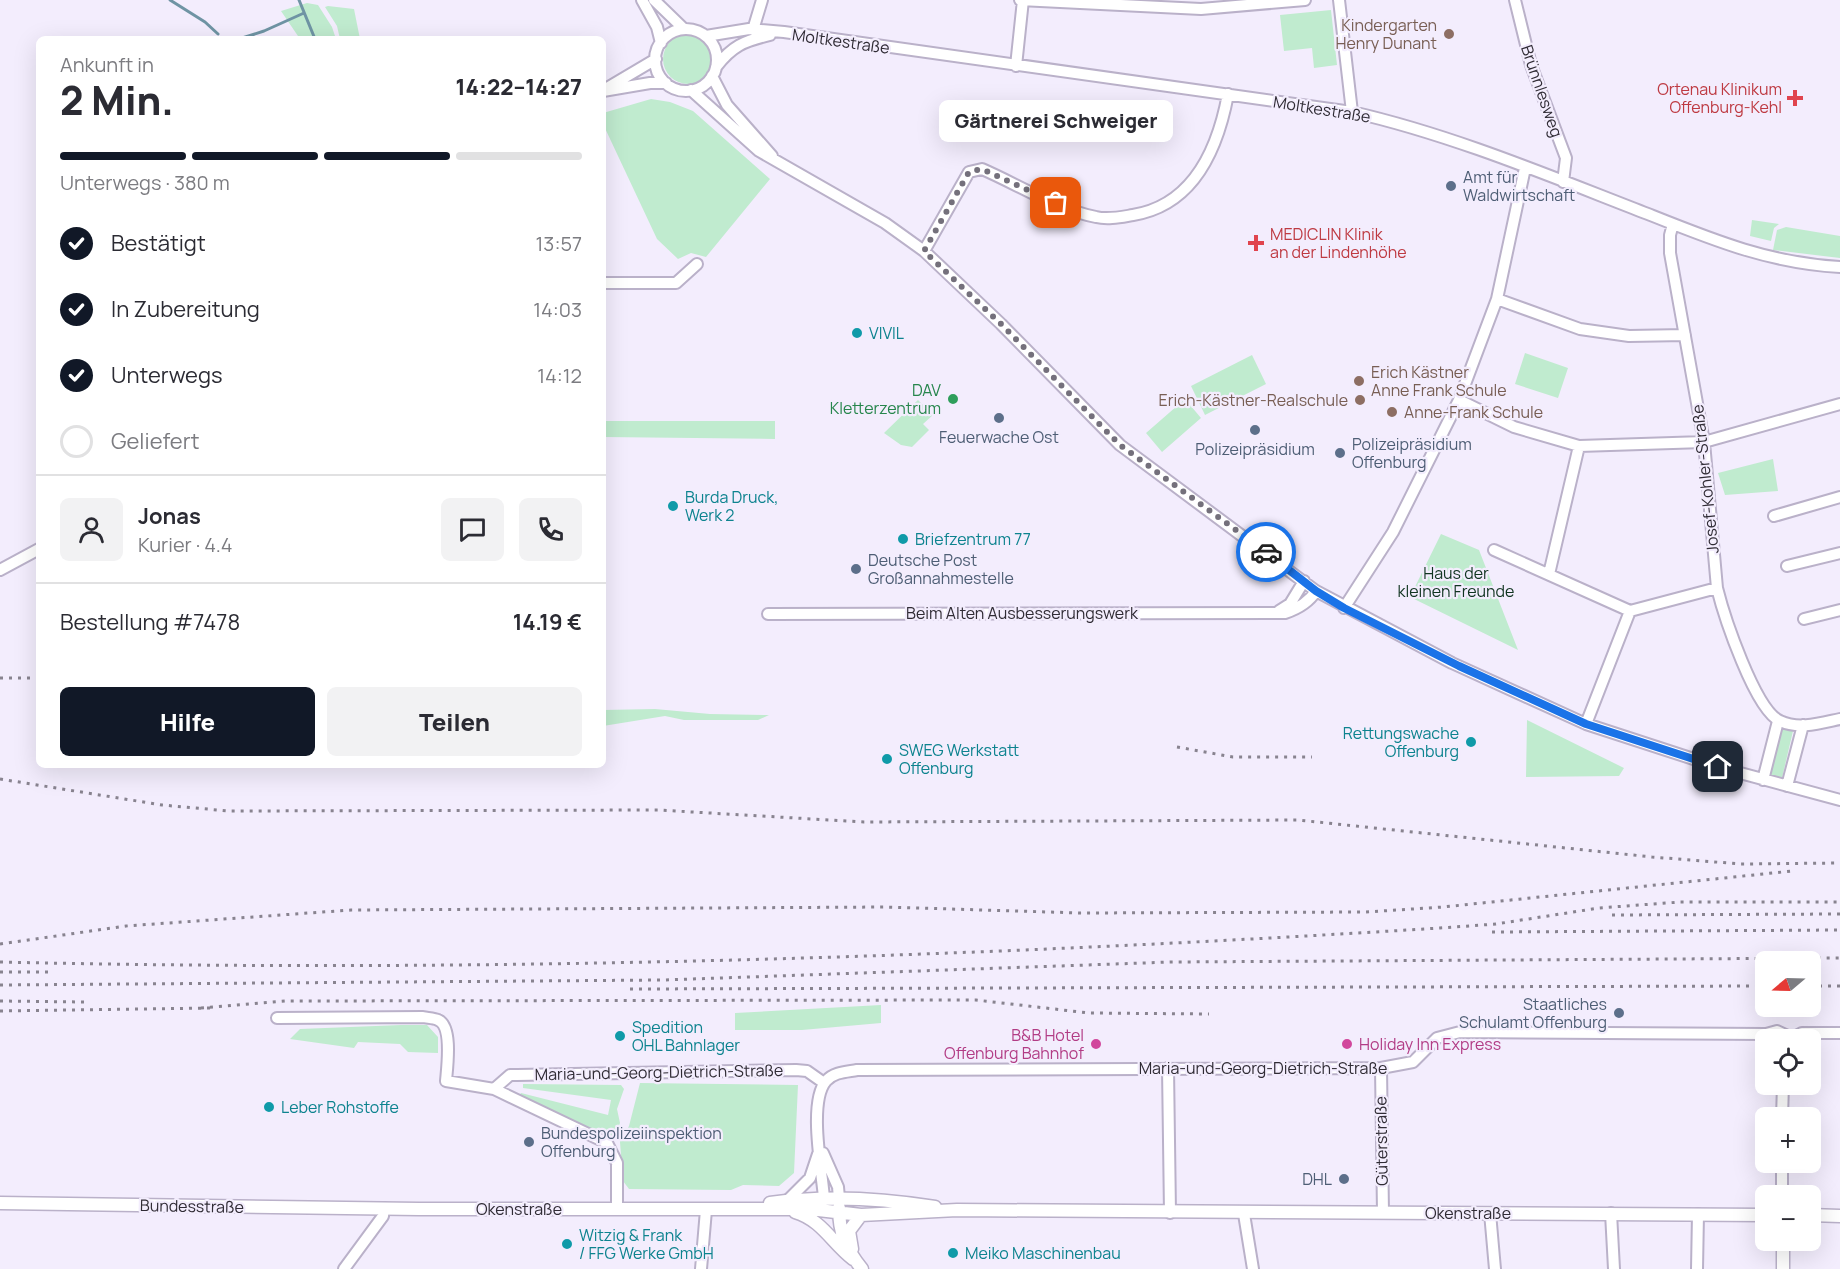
<!DOCTYPE html>
<html lang="de">
<head>
<meta charset="utf-8">
<style>
  :root { --surface:#fff; --page:#f2f2f3; --text:#2b2b33; --muted:#7c7c81; --line:#e1e1e2; --accent:#111827 }
  body { margin:0; font-family:Manrope,sans-serif; background:var(--page); color:var(--text); height:100vh; display:flex; flex-direction:column; font-size:22px; white-space:nowrap }
  * { box-sizing:border-box; margin:0 }
  p { font-size:20px; color:var(--muted) }
  .icon { flex:none; width:33px; height:33px; fill:none; stroke:currentColor; stroke-width:2; stroke-linecap:round; stroke-linejoin:round }
  .map { position:relative; flex:1; overflow:hidden }
  .details { position:absolute; left:36px; top:36px; width:570px; height:732px; display:flex; flex-direction:column; background:var(--surface); border-radius:9px; box-shadow:0 6px 24px #0002 }
  .details>* { flex:none }
  .needle { width:39px; rotate:251deg }
  .controls { position:absolute; left:1755px; top:951px; display:grid; gap:12px }
  .controls a { display:grid; place-items:center; width:66px; height:66px; border-radius:9px; background:var(--surface); box-shadow:0 6px 24px #0002; font-size:30px }
  .pin { position:absolute; display:grid; place-items:center; width:51px; height:51px; color:#fff; margin:-26px; border-radius:12px; box-shadow:0 3px 9px #0006 }
  .courier { position:absolute; display:grid; place-items:center; width:60px; height:60px; margin:-30px; border:4px solid #1a73e8; border-radius:50%; background:#fff; color:#222; box-shadow:0 2px 8px #0007 }
  .bubble { position:absolute; height:42px; border-radius:9px; background:var(--surface); box-shadow:0 6px 24px #0002; font-size:20px; font-weight:800; line-height:42px; text-align:center }
  .headline em { font-style:normal; font-weight:800 }
  .headline div { display:flex; flex-direction:column-reverse }
  .headline { display:flex; align-items:center; justify-content:space-between; height:102px; padding:0 24px }
  h1 { font-size:39px; font-weight:800; line-height:45px }
  .bar { display:grid; grid-template-columns:repeat(4,1fr); gap:9px 6px; align-content:center; height:72px; padding:0 24px }
  .bar i { height:8px; border-radius:4px; background:var(--line) }
  .bar .current { background:var(--accent) }
  .bar p { grid-column:span 4 }
  .line { display:flex; align-items:center; gap:15px; padding:0 24px; border-top:2px solid var(--line) }
  .line div { flex:1 }
  .round { display:grid; place-items:center; flex:none; width:63px; height:63px; border-radius:9px; background:var(--page) }
  ol { padding:0 24px; list-style:none }
  li { display:flex; align-items:center; gap:18px; height:66px }
  li p { margin-inline-start:auto }
  li .icon { padding:6px; border-radius:50%; background:var(--accent); color:#fff; stroke-width:4 }
  li:last-child { color:var(--muted) }
  li i { width:33px; height:33px; border:3px solid var(--line); border-radius:50% }
  .primary-button { display:flex; gap:12px; margin-top:auto; padding:12px 24px }
  .primary-button a { flex:1; height:69px; border-radius:9px; background:var(--accent); color:#fff; font-size:24px; font-weight:800; line-height:69px; text-align:center }
  .primary-button a+a { background:var(--page); color:var(--text) }
  .map>svg:first-child { display:block }
  .green { fill:#c0ebcf }
  .lines { fill:none; stroke-linecap:round; stroke-linejoin:round }
  .stream { stroke:#6f94a4; stroke-width:3 }
  .minor-casing { stroke:#bab1c9; stroke-width:14 }
  .major-casing { stroke:#bab1c9; stroke-width:15 }
  .minor { stroke:#fff; stroke-width:10 }
  .major { stroke:#fff; stroke-width:12 }
  .rail { stroke:#88838f; stroke-width:3; stroke-dasharray:3 6; stroke-linecap:butt }
  .done { stroke:#74707b; stroke-width:6; stroke-dasharray:0 10.8 }
  .route { stroke:#1a73e8; stroke-width:8 }
  .education-dot { fill:#8d6e63; stroke:#f3edfd; stroke-width:2 }
  .health-dot { fill:#e0444e; stroke:#f3edfd; stroke-width:2 }
  .service-dot { fill:#5c6f8a; stroke:#f3edfd; stroke-width:2 }
  .culture-dot { fill:#0f9aa8; stroke:#f3edfd; stroke-width:2 }
  .leisure-dot { fill:#2e9e5b; stroke:#f3edfd; stroke-width:2 }
  .hotel-dot { fill:#d1479c; stroke:#f3edfd; stroke-width:2 }
  .labels { text-anchor:middle; dominant-baseline:central; stroke-width:4.5; stroke-linejoin:round; paint-order:stroke }
  .education-label { font-size:16px; fill:#785e54; stroke:#f3edfd; text-anchor:end }
  .street-label { font-size:16px; fill:#302c35; stroke:#f3edfd }
  .health-label { font-size:16px; fill:#be3a42; stroke:#f3edfd; text-anchor:end }
  .service-label { font-size:16px; fill:#4e5e75; stroke:#f3edfd; text-anchor:start }
  .culture-label { font-size:16px; fill:#0d838f; stroke:#f3edfd; text-anchor:start }
  .leisure-label { font-size:16px; fill:#27864d; stroke:#f3edfd; text-anchor:end }
  .park-label { font-size:16px; fill:#113521; stroke:#f3edfd }
  .hotel-label { font-size:16px; fill:#b23c85; stroke:#f3edfd; text-anchor:end }
</style>
</head>
<body>
<div class="map">
<svg width="1840" height="1269" viewBox="0 0 1840 1269">
  <rect width="100%" height="100%" fill="#f3edfd"/>
  <path class="green" d="M307 3 318 5 332 27 336 39H300L281 11Z
    M328 6 354 9 360 39H340L337 26 325 7Z
    M1331 10 1337 65 1314 68 1312 48 1284 51 1280 15Z
    M663 59a25 25 0 1 1 50 0a25 25 0 1 1-50 0Z
    M651 99 670 102 693 111 770 179 706 257 691 253 678 259 657 239 603 124V113Z
    M1752 220 1779 224 1774 228 1771 241 1750 236Z
    M1786 227 1840 236V258L1773 250 1777 230Z
    M1525 353 1568 368 1558 398 1515 384Z
    M1252 355 1266 384 1205 415 1191 386Z
    M1185 399 1201 418 1162 452 1146 433Z
    M918 400 933 415 923 424 929 430 912 447 901 445 884 433Z
    M603 421H775V439L603 437Z
    M1773 459 1778 491 1725 495 1718 473Z
    M1441 534 1479 550 1518 650 1410 597Z
    M655 709 710 714 769 715 758 720H684L665 716 603 726V710Z
    M1527 720 1624 768 1619 776 1526 777Z
    M1780 728 1793 731 1782 778 1769 775Z
    M881 1005V1023L802 1030H735V1013Z
    M401 1025H427L438 1037V1053L408 1052 400 1044 358 1042 354 1048 290 1039 300 1029Z
    M640 1083 798 1085 794 1173 779 1186 743 1185 731 1190 629 1189 623 1181 620 1142 629 1126Z
    M523 1084 621 1085 624 1089 617 1109 620 1123 615 1136 611 1139 518 1097 521 1093 608 1115 611 1100 523 1088Z"/>
  <g class="lines">
    <path class="stream" d="M170 0 205 22 218 34
      M299 0 315 39
      M239 39 264 31 304 13"/>
    <defs>
      <path id="minor" d="M642 0 657 27 661 43
        M654 0 684 29
        M1020 0 1201 9 1305 0
        M1339 0 1352 112
        M1515 0 1531 65 1566 158 1563 182
        M655 60a31 31 0 1 1 62 0a31 31 0 1 1-62 0Z
        M753 30 762 0
        M706 36 749 29 784 32 1352 112C1453 135 1552 177 1648 214 1713 240 1769 263 1840 267
        M1016 66 1023 0
        M716 67C732 46 744 41 770 35
        M712 76 727 105 772 156
        M607 88 656 59
        M691 90 759 151 885 223 924 251 1001 324 1120 445 1316 591 1452 663 1586 724 1718 767 1840 800
        M603 91 650 83H666
        M1673 224 1670 235V253L1704 442 1717 588C1724 616 1755 710 1780 721 1799 730 1821 723 1840 719
        M924 251 969 172 982 169C1019 185 1056 209 1096 217 1108 220 1121 217 1133 215 1194 205 1218 148 1228 94
        M603 283H676L697 264
        M1497 299 1580 329 1629 336 1685 335
        M1459 400 1514 427 1579 446 1704 442 1840 404
        M1774 516 1840 497
        M1494 550 1630 611
        M1787 566 1840 553
        M0 570 39 549
        M1549 574 1579 446
        M1344 608 1393 532 1459 400 1497 299 1525 168
        M1279 611 1290 604 1304 581
        M768 614 1285 613C1297 609 1309 602 1316 591
        M1804 619 1840 610
        M1586 724 1630 611 1717 588
        M1763 780 1778 721
        M1787 786 1803 725
        M277 1018 423 1017C427 1018 434 1018 438 1020 453 1026 447 1068 446 1081L494 1089 607 1143 617 1163V1209
        M1789 1040 1802 1033H1840
        M1168 1068 1170 1213
        M1381 1068 1383 1213
        M494 1089 510 1075H517L796 1070 807 1071 824 1083
        M1782 1118 1783 1084
        M823 1153 838 1187 839 1198
        M1782 1162V1196
        M824 1198C822 1171 808 1102 826 1081 834 1072 846 1072 857 1070L1381 1068 1413 1062 1437 1038 1460 1032 1766 1034 1777 1031 1790 1037
        M787 1201 810 1178 818 1154
        M1490 1213 1495 1269
        M1611 1213 1614 1269
        M1244 1214 1253 1269
        M344 1269 383 1216 384 1208
        M701 1269 706 1210
        M1697 1269 1698 1214"/>
      <path id="major" d="M0 1203 419 1209H810L861 1215 957 1210 1766 1215
        M770 1203C825 1195 880 1198 935 1207
        M839 1208C839 1233 846 1249 862 1269
        M795 1212C822 1220 832 1243 853 1259
        M1810 1215 1840 1216
        M1783 1240V1269
        M852 1249 849 1231 861 1215"/>
    </defs>
    <use href="#minor" class="minor-casing"/>
    <use href="#major" class="major-casing"/>
    <use href="#minor" class="minor"/>
    <use href="#major" class="major"/>
    <path class="rail" d="M0 678H39
      M1177 747 1233 757H1312
      M0 779 162 805 229 811 658 810 864 822 1298 820 1652 857 1741 864 1840 863
      M1612 915 1840 914
      M1492 932 1840 930
      M0 944 126 926 351 910 885 907 1081 913 1366 912 1443 907 1792 871
      M0 962C480 973 960 958 1440 928L1496 924 1599 908 1680 902H1840
      M0 972H50
      M0 985 664 980 1171 962 1840 958
      M1810 986H1840
      M630 989 1766 986
      M0 1001 84 1002
      M201 1008 286 1001 976 1000 1089 1013 1209 1014
      M0 1011 210 1008"/>
  </g>
  <g class="lines">
    <path class="done" d="M1056 203 982 169 969 172 924 251 1001 324 1120 445 1266 552"/>
    <path class="route" d="M1266 552 1316 591 1344 608 1459 666 1586 724 1718 767"/>
  </g>
  <g class="education-dot">
    <circle cx="1449" cy="34" r="6"/>
    <circle cx="1359" cy="381" r="6"/>
    <circle cx="1360" cy="400" r="6"/>
    <circle cx="1392" cy="412" r="6"/>
  </g>
  <g class="health-dot">
    <path d="M1792 89h6v6h6v6h-6v6h-6v-6h-6v-6h6z"/>
    <path d="M1253 234h6v6h6v6h-6v6h-6v-6h-6v-6h6z"/>
  </g>
  <g class="service-dot">
    <circle cx="1451" cy="186" r="6"/>
    <circle cx="999" cy="418" r="6"/>
    <circle cx="1255" cy="430" r="6"/>
    <circle cx="1340" cy="453" r="6"/>
    <circle cx="856" cy="569" r="6"/>
    <circle cx="1619" cy="1013" r="6"/>
    <circle cx="529" cy="1142" r="6"/>
    <circle cx="1344" cy="1179" r="6"/>
  </g>
  <g class="culture-dot">
    <circle cx="857" cy="333" r="6"/>
    <circle cx="673" cy="506" r="6"/>
    <circle cx="903" cy="539" r="6"/>
    <circle cx="1471" cy="742" r="6"/>
    <circle cx="887" cy="759" r="6"/>
    <circle cx="620" cy="1036" r="6"/>
    <circle cx="269" cy="1107" r="6"/>
    <circle cx="567" cy="1244" r="6"/>
    <circle cx="953" cy="1253" r="6"/>
  </g>
  <circle class="leisure-dot" cx="953" cy="399" r="6"/>
  <g class="hotel-dot">
    <circle cx="1096" cy="1044" r="6"/>
    <circle cx="1347" cy="1044" r="6"/>
  </g>
  <g class="labels">
    <g class="education-label">
      <text x="1437" y="25">Kindergarten<tspan x="1437" dy="18">Henry Dunant</tspan></text>
      <text x="1371" y="372" text-anchor="start">Erich Kästner<tspan x="1371" dy="18">Anne Frank Schule</tspan></text>
      <text x="1348" y="400">Erich-Kästner-Realschule</text>
      <text x="1404" y="412" text-anchor="start">Anne-Frank Schule</text>
    </g>
    <g class="street-label">
      <text transform="translate(841 41) rotate(8)">Moltkestraße</text>
      <text transform="translate(1542 91) rotate(71)">Brünnlesweg</text>
      <text transform="translate(1322 109) rotate(9)">Moltkestraße</text>
      <text transform="translate(1705 479) rotate(-96)">Josef-Kohler-Straße</text>
      <text x="1022" y="613">Beim Alten Ausbesserungswerk</text>
      <text x="1263" y="1068">Maria-und-Georg-Dietrich-Straße</text>
      <text transform="translate(659 1072) rotate(-1)">Maria-und-Georg-Dietrich-Straße</text>
      <text transform="translate(1381 1141) rotate(-91)">Güterstraße</text>
      <text transform="translate(192 1206) rotate(1)">Bundesstraße</text>
      <text x="519" y="1209">Okenstraße</text>
      <text x="1468" y="1213">Okenstraße</text>
    </g>
    <g class="health-label">
      <text x="1782" y="89">Ortenau Klinikum<tspan x="1782" dy="18">Offenburg-Kehl</tspan></text>
      <text x="1270" y="234" text-anchor="start">MEDICLIN Klinik<tspan x="1270" dy="18">an der Lindenhöhe</tspan></text>
    </g>
    <g class="service-label">
      <text x="1463" y="177">Amt für<tspan x="1463" dy="18">Waldwirtschaft</tspan></text>
      <text x="999" y="437" text-anchor="middle">Feuerwache Ost</text>
      <text x="1352" y="444">Polizeipräsidium<tspan x="1352" dy="18">Offenburg</tspan></text>
      <text x="1255" y="449" text-anchor="middle">Polizeipräsidium</text>
      <text x="868" y="560">Deutsche Post<tspan x="868" dy="18">Großannahmestelle</tspan></text>
      <text x="1607" y="1004" text-anchor="end">Staatliches<tspan x="1607" dy="18">Schulamt Offenburg</tspan></text>
      <text x="541" y="1133">Bundespolizeiinspektion<tspan x="541" dy="18">Offenburg</tspan></text>
      <text x="1332" y="1179" text-anchor="end">DHL</text>
    </g>
    <g class="culture-label">
      <text x="869" y="333">VIVIL</text>
      <text x="685" y="497">Burda Druck,<tspan x="685" dy="18">Werk 2</tspan></text>
      <text x="915" y="539">Briefzentrum 77</text>
      <text x="1459" y="733" text-anchor="end">Rettungswache<tspan x="1459" dy="18">Offenburg</tspan></text>
      <text x="899" y="750">SWEG Werkstatt<tspan x="899" dy="18">Offenburg</tspan></text>
      <text x="632" y="1027">Spedition<tspan x="632" dy="18">OHL Bahnlager</tspan></text>
      <text x="281" y="1107">Leber Rohstoffe</text>
      <text x="579" y="1235">Witzig &amp; Frank<tspan x="579" dy="18">/ FFG Werke GmbH</tspan></text>
      <text x="965" y="1253">Meiko Maschinenbau</text>
    </g>
    <g class="leisure-label">
      <text x="941" y="390">DAV<tspan x="941" dy="18">Kletterzentrum</tspan></text>
    </g>
    <g class="park-label">
      <text x="1456" y="573">Haus der<tspan x="1456" dy="18">kleinen Freunde</tspan></text>
    </g>
    <g class="hotel-label">
      <text x="1084" y="1035">B&amp;B Hotel<tspan x="1084" dy="18">Offenburg Bahnhof</tspan></text>
      <text x="1359" y="1044" text-anchor="start">Holiday Inn Express</text>
    </g>
  </g>
</svg>
<div class="controls">
<a><svg class="needle" viewBox="-14 -14 28 28"><path d="M0-13l5 13h-10z" fill="#e53935"/><path d="M0 13l5-13h-10z" fill="#7c7c81"/></svg></a>
<a><svg class="icon" aria-label="locate" viewBox="0 0 24 24"><circle cx="12" cy="12" r="6"/><path d="M12 2v4M12 18v4M2 12h4M18 12h4"/></svg></a>
<a>+</a>
<a>−</a>
</div>
<div class="pin" style="left:1056px;top:203px;background:#ea580c"><svg class="icon" aria-label="bag" viewBox="0 0 24 24"><path d="M5 8h14l-1 12H6zM9 8a3 3 0 0 1 6 0"/></svg></div>
<div class="pin" style="left:1718px;top:767px;background:#1f2937"><svg class="icon" aria-label="home" viewBox="0 0 24 24"><path d="M3 11l9-7 9 7M6 9v11h12V9"/></svg></div>
<div class="courier" style="left:1266px;top:552px"><svg class="icon" aria-label="car" viewBox="0 0 24 24"><path d="M5 17H2v-5l4-1 3-4h7l3 4 3 1v5h-3M9 17h6M6 11h13"/><circle cx="7" cy="17" r="2"/><circle cx="17" cy="17" r="2"/></svg></div>
<div class="bubble" style="left:939px;top:100px;width:234px">Gärtnerei Schweiger</div>
<section class="details">
<div class="headline"><div><h1>2 Min.</h1><p>Ankunft in</p></div><em>14:22–14:27</em></div>
<div class="bar"><i class="current"></i><i class="current"></i><i class="current"></i><i></i><p>Unterwegs · 380 m</p></div>
<ol>
<li><svg class="icon" aria-label="check" viewBox="0 0 24 24"><path d="M5 12l5 5 9-10"/></svg>Bestätigt<p>13:57</p></li>
<li><svg class="icon" aria-label="check" viewBox="0 0 24 24"><path d="M5 12l5 5 9-10"/></svg>In Zubereitung<p>14:03</p></li>
<li><svg class="icon" aria-label="check" viewBox="0 0 24 24"><path d="M5 12l5 5 9-10"/></svg>Unterwegs<p>14:12</p></li>
<li><i></i>Geliefert</li>
</ol>
<div class="line" style="height:108px"><a class="round"><svg class="icon" aria-label="person" viewBox="0 0 24 24"><circle cx="12" cy="8" r="4"/><path d="M4 21q1-7 8-7t8 7"/></svg></a><div><b>Jonas</b><p>Kurier · 4.4</p></div><a class="round"><svg class="icon" aria-label="chat" viewBox="0 0 24 24"><path d="M4 5h16v11H9l-5 4z"/></svg></a><a class="round"><svg class="icon" aria-label="phone" viewBox="0 0 24 24"><path d="M5 4h4l2 5-3 2q2 4 5 5l2-3 5 2v4C11 20 4 13 5 4z"/></svg></a></div>
<div class="line" style="height:78px"><div>Bestellung #7478</div><b>14.19 €</b></div>
<div class="primary-button"><a>Hilfe</a><a>Teilen</a></div>
</section>
</div>
</body>
</html>
